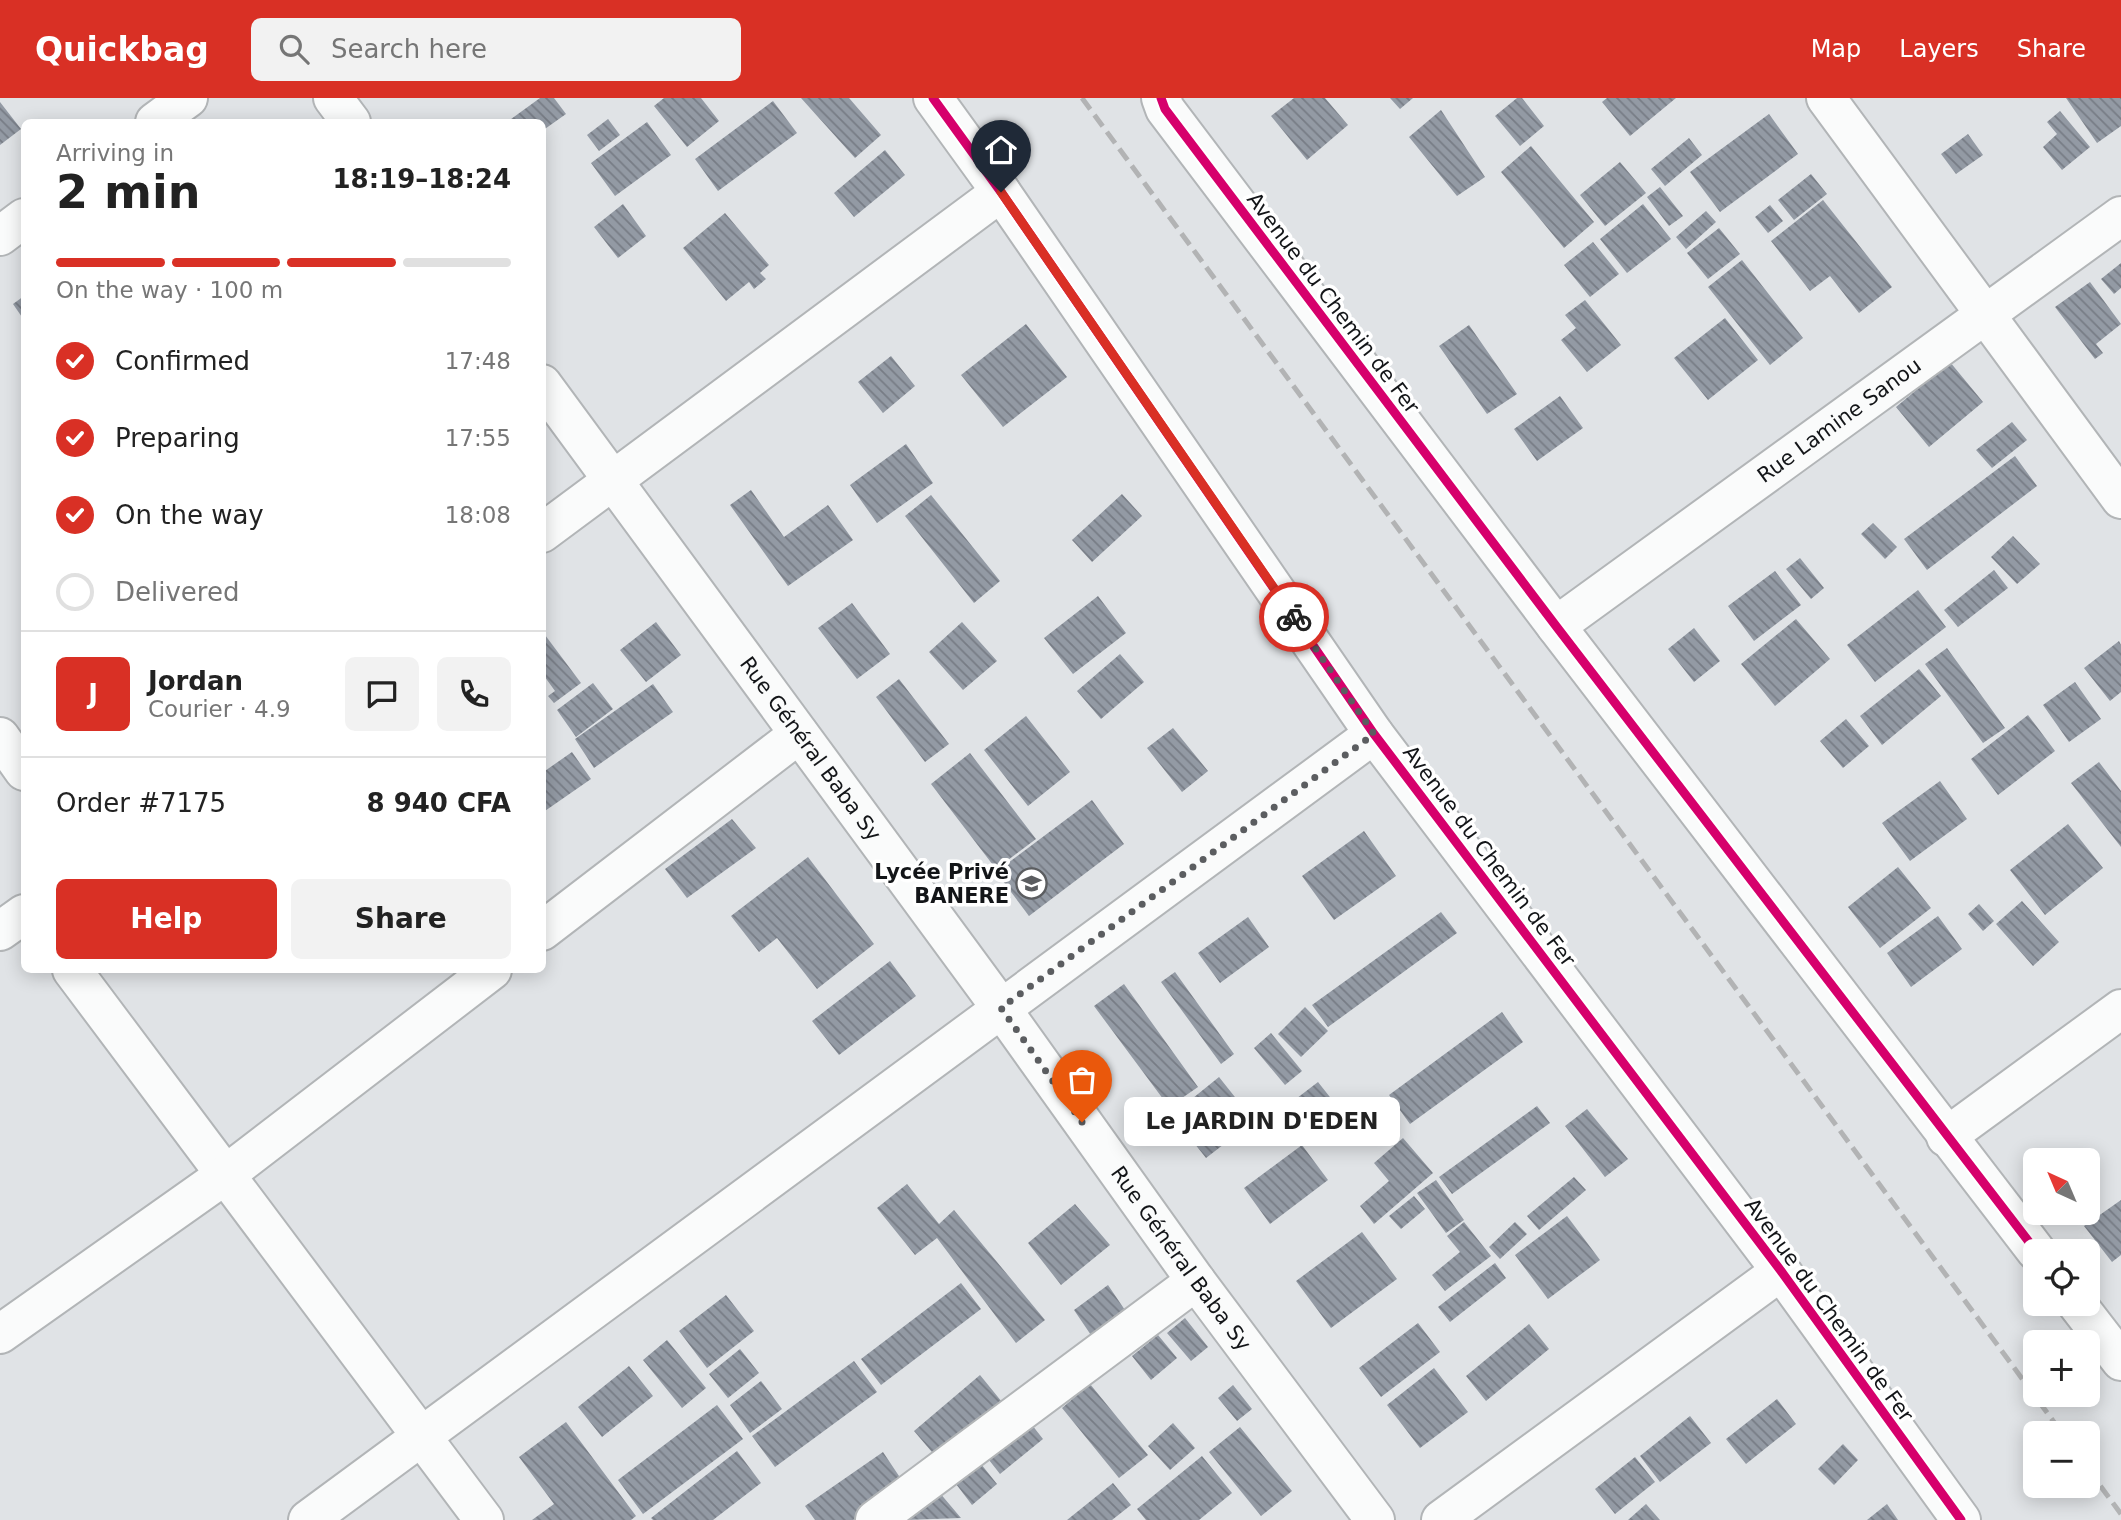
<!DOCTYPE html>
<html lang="en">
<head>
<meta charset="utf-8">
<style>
  :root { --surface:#fff; --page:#f2f2f2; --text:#222; --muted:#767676; --line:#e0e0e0; --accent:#d93025 }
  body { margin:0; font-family:"DejaVu Sans",sans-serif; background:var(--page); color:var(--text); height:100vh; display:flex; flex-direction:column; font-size:26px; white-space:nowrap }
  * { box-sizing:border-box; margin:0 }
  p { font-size:23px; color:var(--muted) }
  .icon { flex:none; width:38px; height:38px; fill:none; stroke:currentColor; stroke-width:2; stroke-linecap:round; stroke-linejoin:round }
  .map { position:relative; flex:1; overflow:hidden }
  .side { position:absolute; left:21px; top:21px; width:525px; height:854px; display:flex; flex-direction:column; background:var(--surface); border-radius:10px; box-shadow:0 4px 18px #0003 }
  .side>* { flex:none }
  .needle { width:46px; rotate:316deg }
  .fabs { position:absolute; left:2023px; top:1050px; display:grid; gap:14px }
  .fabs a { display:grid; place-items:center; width:77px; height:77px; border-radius:10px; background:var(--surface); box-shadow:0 4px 18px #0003; font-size:35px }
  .pin { position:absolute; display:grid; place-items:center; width:60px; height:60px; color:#fff; margin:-72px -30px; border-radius:50% 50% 50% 0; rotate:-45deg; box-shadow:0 0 7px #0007 }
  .pin .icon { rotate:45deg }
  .courier { position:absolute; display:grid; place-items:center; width:70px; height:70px; margin:-35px; border:5px solid #d93025; border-radius:50%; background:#fff; color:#222; box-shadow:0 2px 9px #0007 }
  .bubble { position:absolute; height:49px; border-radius:10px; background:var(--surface); box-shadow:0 4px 18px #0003; font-size:23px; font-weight:800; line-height:49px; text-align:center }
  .overview em { font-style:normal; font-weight:800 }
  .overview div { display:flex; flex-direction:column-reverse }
  .overview { display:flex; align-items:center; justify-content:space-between; height:119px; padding:0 35px }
  h1 { font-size:46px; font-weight:800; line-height:52px }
  .bar { display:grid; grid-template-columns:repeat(4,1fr); gap:10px 7px; align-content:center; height:84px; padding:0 35px }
  .bar i { height:9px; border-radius:5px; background:var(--line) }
  .bar .active { background:var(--accent) }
  .bar p { grid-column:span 4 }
  .line { display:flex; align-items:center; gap:18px; padding:0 35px; border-top:2px solid var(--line) }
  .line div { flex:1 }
  .round { display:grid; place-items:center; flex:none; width:74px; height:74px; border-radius:10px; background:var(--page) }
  ol { padding:0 35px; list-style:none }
  li { display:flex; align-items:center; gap:21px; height:77px }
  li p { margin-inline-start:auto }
  li .icon { padding:7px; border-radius:50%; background:var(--accent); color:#fff; stroke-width:4 }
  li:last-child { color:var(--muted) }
  li i { width:38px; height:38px; border:4px solid var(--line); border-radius:50% }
  .action { display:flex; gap:14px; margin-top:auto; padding:14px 35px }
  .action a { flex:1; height:80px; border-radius:10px; background:var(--accent); color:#fff; font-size:28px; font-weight:800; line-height:80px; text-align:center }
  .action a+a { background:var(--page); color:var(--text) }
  header { display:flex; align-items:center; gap:42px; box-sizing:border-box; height:98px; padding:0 35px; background:var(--accent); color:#fff }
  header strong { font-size:33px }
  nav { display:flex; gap:38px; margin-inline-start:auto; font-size:24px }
  .search { width:490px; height:63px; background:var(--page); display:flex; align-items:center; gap:18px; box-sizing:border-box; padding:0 24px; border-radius:10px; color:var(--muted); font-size:26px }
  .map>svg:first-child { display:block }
  .building { fill:url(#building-back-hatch) }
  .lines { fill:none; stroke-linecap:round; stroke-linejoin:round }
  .minor-casing { stroke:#b2b5b7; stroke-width:42 }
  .minor { stroke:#fafbfb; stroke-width:38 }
  .rail { stroke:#b2b3b4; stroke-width:5; stroke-dasharray:14 7; stroke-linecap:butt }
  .cycleway-casing { stroke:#fff; stroke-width:13 }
  .cycleway { stroke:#d6006c; stroke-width:9 }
  .done { stroke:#5b5d60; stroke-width:7; stroke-dasharray:0 12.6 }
  .route { stroke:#d93025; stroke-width:9 }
  .labels { text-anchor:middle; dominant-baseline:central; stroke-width:7; stroke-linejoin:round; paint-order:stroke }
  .street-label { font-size:21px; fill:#131518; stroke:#fff }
  .poi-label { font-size:21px; font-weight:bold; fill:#131518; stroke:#fff; text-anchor:end }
</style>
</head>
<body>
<header>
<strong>Quickbag</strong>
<div class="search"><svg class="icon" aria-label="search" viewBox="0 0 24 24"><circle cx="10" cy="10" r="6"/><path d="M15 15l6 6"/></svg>Search here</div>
<nav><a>Map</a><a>Layers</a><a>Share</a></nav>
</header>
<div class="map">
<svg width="2121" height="1422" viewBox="0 0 2121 1422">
  <defs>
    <pattern id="building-back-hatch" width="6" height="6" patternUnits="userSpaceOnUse" patternTransform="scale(1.75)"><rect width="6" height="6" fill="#939aa4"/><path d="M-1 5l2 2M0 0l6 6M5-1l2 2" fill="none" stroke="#777c85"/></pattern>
  </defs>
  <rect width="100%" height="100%" fill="#e0e3e6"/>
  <path class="building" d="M540 0H554L566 16 542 33V24H507Z
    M664 0H701L719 23 687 49 654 8Z
    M801 0H849L881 37 855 60Z
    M1294 0H1325L1348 27 1307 62 1271 18Z
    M1390 0H1413L1400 11Z
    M1517 0H1522L1544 28 1520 48 1495 18Z
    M1607 0H1676L1630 38 1602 4Z
    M2066 0H2121V28L2097 45Z
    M773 3 797 35 718 93 695 61Z
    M0 4 21 31 0 47Z
    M1441 12 1485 79 1457 98 1409 39Z
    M2060 13 2090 49 2062 72 2043 49 2057 36 2047 24Z
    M1769 16 1798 56 1720 114 1690 74Z
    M608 21 620 37 599 53 587 37Z
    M647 24 671 57 615 98 591 65Z
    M1968 36 1983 57 1956 76 1941 56Z
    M1689 40 1702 57 1665 88 1651 71Z
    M1531 48 1594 124 1564 150 1501 74Z
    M885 52 905 77 854 119 834 95Z
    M1620 64 1646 95 1605 128 1580 97Z
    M1811 76 1827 96 1794 122 1778 102Z
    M1660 89 1683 118 1669 128 1647 99Z
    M1823 102 1892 189 1859 215 1830 178 1810 193 1771 143Z
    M623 106 646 138 618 160 594 129Z
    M1643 106 1671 141 1627 175 1600 141Z
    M1770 107 1783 123 1768 135 1755 119Z
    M1706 113 1716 124 1686 151 1676 139Z
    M725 115 769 167 760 175 766 181 754 191 749 184 726 203 683 150Z
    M1719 130 1740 156 1708 181 1687 155Z
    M1593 144 1619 176 1590 199 1564 167Z
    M1742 162 1803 240 1770 267 1708 189Z
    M2121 165V190L2114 196 2101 181Z
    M2090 184 2121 226 2096 246 2103 255 2095 261 2055 209Z
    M24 198V222L13 206Z
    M1585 202 1621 247 1587 274 1561 242 1576 230 1565 217Z
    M1725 220 1758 262 1708 302 1674 260Z
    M1026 226 1067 279 1003 329 961 277Z
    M1469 227 1517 296 1487 316 1439 248Z
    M891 258 915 288 883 315 858 284Z
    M1950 264 1983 304 1929 349 1896 309Z
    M1560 298 1583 330 1537 363 1514 331Z
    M2012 324 2027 342 1992 370 1976 352Z
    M906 346 933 385 877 425 850 387Z
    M2015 358 2037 388 1927 472 1904 441Z
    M751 392 784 439 828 407 853 442 788 488 730 407Z
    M1122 396 1142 418 1092 464 1072 442Z
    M931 397 1000 483 974 505 905 418Z
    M1873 425 1897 449 1885 461 1861 436Z
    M2013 438 2040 466 2017 486 1991 459Z
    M1800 460 1824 490 1811 501 1786 471Z
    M1994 472 2008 490 1958 529 1944 512Z
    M1775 473 1801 507 1754 543 1728 508Z
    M1918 492 1946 529 1875 584 1847 547Z
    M1098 498 1126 535 1073 576 1044 540Z
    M852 505 890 556 857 581 818 530Z
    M1796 521 1830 561 1775 608 1741 566Z
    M656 524 681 557 646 584 620 552Z
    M962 524 997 563 963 592 929 554Z
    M1694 530 1720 563 1694 584 1668 551Z
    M542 533 581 585 554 605 548 598 555 593 542 575Z
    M2119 543 2121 547V594L2110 603 2084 570Z
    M1947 550 2005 630 1983 645 1925 566Z
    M1120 556 1144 584 1101 621 1077 593Z
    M1919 571 1941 598 1882 647 1860 618Z
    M899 581 949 646 925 664 876 599Z
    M2075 584 2101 621 2069 644 2043 607Z
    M593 585 613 611 576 639 557 612Z
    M653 586 673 614 594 670 575 641Z
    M2028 617 2055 653 1998 697 1971 661Z
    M1026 618 1070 674 1028 708 984 652Z
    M1846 621 1869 648 1843 670 1820 643Z
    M1173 630 1208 673 1182 694 1147 650Z
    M572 654 591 681 542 715V675Z
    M970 655 1036 741 996 771 931 686Z
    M2099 664 2121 693V749L2071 685Z
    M1940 683 1967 721 1910 763 1882 725Z
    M1092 702 1124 746 1029 818 996 774Z
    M732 721 756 750 687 800 665 771Z
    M2068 726 2103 770 2045 817 2010 772Z
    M1364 733 1396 778 1334 822 1302 778Z
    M808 759 874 846 817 891 777 840 759 854 731 818Z
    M1898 769 1931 810 1880 850 1848 809Z
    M2022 803 2059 844 2033 868 1996 826Z
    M1979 806 1994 823 1983 833 1968 816Z
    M1441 814 1457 835 1328 929 1312 907Z
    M1938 818 1962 851 1911 889 1887 855Z
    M1248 819 1269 849 1220 885 1198 855Z
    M890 863 916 898 839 957 812 923Z
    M1175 874 1234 956 1221 966 1161 884Z
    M1124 886 1198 989 1169 1009 1094 908Z
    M1305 909 1328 933 1301 959 1278 936Z
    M1502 914 1523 944 1410 1026 1389 997Z
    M1271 935 1302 973 1285 987 1254 950Z
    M1219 979 1254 1023 1206 1060 1172 1017Z
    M1318 984 1337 1008 1294 1041 1275 1017Z
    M1376 1000 1396 1021 1382 1035 1361 1014Z
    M1537 1008 1550 1025 1452 1096 1439 1079Z
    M1587 1011 1628 1061 1605 1079 1565 1028Z
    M1403 1040 1433 1075 1374 1126 1360 1108 1389 1083 1374 1065Z
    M1302 1047 1328 1082 1270 1126 1244 1090Z
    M1574 1079 1586 1092 1539 1132 1527 1118Z
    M1436 1082 1464 1122 1446 1135 1417 1095Z
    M907 1086 939 1126 954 1112 1045 1222 1016 1245 937 1140 915 1157 877 1110Z
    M1414 1098 1425 1111 1401 1131 1389 1118Z
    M2121 1102V1157L2112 1164 2084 1128Z
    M1075 1106 1110 1147 1061 1187 1028 1145Z
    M1567 1118 1600 1162 1548 1201 1515 1157Z
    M1464 1124 1491 1158 1445 1193 1432 1177 1460 1154 1447 1138Z
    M1515 1124 1527 1136 1500 1161 1489 1149Z
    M1362 1134 1397 1181 1331 1230 1296 1183Z
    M1495 1165 1506 1180 1450 1224 1438 1209Z
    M961 1185 981 1211 881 1287 861 1261Z
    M1108 1187 1129 1218 1095 1243 1074 1212Z
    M726 1197 754 1233 707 1270 679 1233Z
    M1185 1220 1208 1249 1191 1263 1167 1235Z
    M1418 1225 1440 1254 1381 1299 1359 1270Z
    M1529 1226 1549 1251 1486 1303 1466 1278Z
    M1158 1237 1177 1260 1151 1282 1132 1258Z
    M667 1242 706 1290 682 1310 643 1262Z
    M740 1251 759 1275 728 1300 709 1276Z
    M854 1263 877 1294 775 1369 752 1338Z
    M629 1268 653 1298 602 1339 578 1309Z
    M1434 1270 1468 1314 1420 1350 1387 1307Z
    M980 1277 1002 1304 937 1360 914 1333Z
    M761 1283 782 1311 750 1335 730 1307Z
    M1090 1286 1148 1357 1119 1380 1062 1310Z
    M1233 1287 1252 1311 1237 1323 1218 1300Z
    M1777 1301 1796 1326 1746 1366 1726 1341Z
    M717 1307 743 1341 643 1416 618 1382Z
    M1690 1318 1711 1345 1660 1384 1640 1358Z
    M566 1324 636 1418 631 1422H532L554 1406 519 1359Z
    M1173 1325 1195 1350 1170 1372 1148 1348Z
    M1032 1327 1043 1341 1000 1376 989 1362Z
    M1240 1329 1292 1393 1261 1418 1209 1354Z
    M1843 1346 1858 1362 1834 1387 1818 1371Z
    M737 1353 761 1385 713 1422H653L651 1420Z
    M883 1354 905 1387 853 1422H815L805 1408Z
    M1202 1358 1232 1395 1199 1422H1146L1137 1411Z
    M1635 1359 1655 1384 1615 1416 1595 1391Z
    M981 1366 997 1386 972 1407 956 1386Z
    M1113 1385 1131 1407 1112 1422H1067Z
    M939 1394 961 1420 904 1422Z
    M1646 1406 1660 1422H1628Z
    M1887 1406 1898 1422H1867Z"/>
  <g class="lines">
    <defs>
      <g id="minor">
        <path d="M333 0 351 24"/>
        <path d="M933 0 1001 94 1374 636 1781 1173 1961 1422"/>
        <path d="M1161 0 1165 11 1556 528 2036 1153"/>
        <path d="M1826 0 2121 401"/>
        <path d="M155 24 188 0"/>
        <path d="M0 138 24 120"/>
        <path id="s1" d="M542 286 1001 910 1196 1183 1375 1422"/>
        <path d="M542 435 1001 94"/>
        <path id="s2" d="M1556 528 2121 118"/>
        <path d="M0 639 24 673"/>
        <path d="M0 833 24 816"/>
        <path d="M542 833 799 636"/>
        <path d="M72 872 484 1422"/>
        <path d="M1946 1039 2121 911"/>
        <path d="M2077 1206 2121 1263"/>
        <path d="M0 1236 225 1077 492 872"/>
        <path d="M308 1422 1374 636"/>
        <path d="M875 1422 1196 1183"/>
        <path d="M1441 1422 1781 1173"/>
      </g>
    </defs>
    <use href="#minor" class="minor-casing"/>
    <use href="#minor" class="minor"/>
    <path class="rail" d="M1082 0 2062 1335
      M2088 1371 2121 1416"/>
    <defs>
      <path id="cycleway" d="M933 0 1001 94 1374 636 1781 1173 1961 1422
        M1161 0 1165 11 1556 528 2036 1153"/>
    </defs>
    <use href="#cycleway" class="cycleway-casing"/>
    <use href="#cycleway" class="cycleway"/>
  </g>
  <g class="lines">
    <path class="done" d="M1082 1024 1001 910 1374 636 1294 519"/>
    <path class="route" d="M1001 94 1294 519"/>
  </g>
  <defs>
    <symbol id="school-ring" viewBox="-11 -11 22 22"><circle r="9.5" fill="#fff" stroke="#5b5d60" stroke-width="1.5"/><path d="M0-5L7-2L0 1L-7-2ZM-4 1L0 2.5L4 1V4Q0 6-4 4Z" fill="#5b5d60"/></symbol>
  </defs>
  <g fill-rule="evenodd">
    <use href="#school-ring" x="1014" y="768" width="35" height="35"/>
  </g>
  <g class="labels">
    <g class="street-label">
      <text transform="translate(1333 205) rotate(53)">Avenue du Chemin de Fer</text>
      <text stroke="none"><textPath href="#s2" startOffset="350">Rue Lamine Sanou</textPath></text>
      <text stroke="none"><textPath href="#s1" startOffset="453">Rue Général Baba Sy</textPath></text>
      <text transform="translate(1489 758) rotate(53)">Avenue du Chemin de Fer</text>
      <text stroke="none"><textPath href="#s1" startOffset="1083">Rue Général Baba Sy</textPath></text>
      <text transform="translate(1829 1212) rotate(54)">Avenue du Chemin de Fer</text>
    </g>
    <g class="poi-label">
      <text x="1009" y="774">Lycée Privé<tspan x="1009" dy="24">BANERE</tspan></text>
    </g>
  </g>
</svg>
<div class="fabs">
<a><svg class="needle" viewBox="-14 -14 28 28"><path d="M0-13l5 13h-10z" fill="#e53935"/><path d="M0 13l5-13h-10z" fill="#767676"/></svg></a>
<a><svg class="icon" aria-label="locate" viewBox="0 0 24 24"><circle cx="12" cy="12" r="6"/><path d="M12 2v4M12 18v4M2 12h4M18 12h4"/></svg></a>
<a>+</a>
<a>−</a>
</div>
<div class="pin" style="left:1082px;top:1024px;background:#ea580c"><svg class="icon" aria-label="bag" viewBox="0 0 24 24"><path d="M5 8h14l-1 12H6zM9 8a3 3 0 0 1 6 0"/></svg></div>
<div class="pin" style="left:1001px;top:94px;background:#1f2937"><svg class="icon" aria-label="home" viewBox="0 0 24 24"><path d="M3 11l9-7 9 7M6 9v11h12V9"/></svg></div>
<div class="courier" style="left:1294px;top:519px"><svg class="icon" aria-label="bike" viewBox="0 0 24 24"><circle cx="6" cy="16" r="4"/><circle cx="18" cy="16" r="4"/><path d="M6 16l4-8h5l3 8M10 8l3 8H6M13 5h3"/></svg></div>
<div class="bubble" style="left:1124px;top:999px;width:276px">Le JARDIN D'EDEN</div>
<section class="side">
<div class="overview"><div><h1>2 min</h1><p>Arriving in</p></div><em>18:19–18:24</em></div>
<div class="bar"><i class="active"></i><i class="active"></i><i class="active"></i><i></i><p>On the way · 100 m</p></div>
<ol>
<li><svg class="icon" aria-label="check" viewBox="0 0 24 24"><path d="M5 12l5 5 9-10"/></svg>Confirmed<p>17:48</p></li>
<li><svg class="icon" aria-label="check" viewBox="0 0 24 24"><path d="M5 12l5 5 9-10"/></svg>Preparing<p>17:55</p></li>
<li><svg class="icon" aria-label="check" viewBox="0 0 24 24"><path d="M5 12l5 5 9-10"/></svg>On the way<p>18:08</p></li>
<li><i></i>Delivered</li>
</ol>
<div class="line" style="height:126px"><b class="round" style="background:var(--accent);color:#fff">J</b><div><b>Jordan</b><p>Courier · 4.9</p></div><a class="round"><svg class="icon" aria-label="chat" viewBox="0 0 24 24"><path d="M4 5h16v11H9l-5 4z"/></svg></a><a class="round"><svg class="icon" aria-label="phone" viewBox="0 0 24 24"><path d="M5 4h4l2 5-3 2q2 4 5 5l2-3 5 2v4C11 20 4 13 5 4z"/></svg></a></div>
<div class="line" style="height:91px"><div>Order #7175</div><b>8 940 CFA</b></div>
<div class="action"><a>Help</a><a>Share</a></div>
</section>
</div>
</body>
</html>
